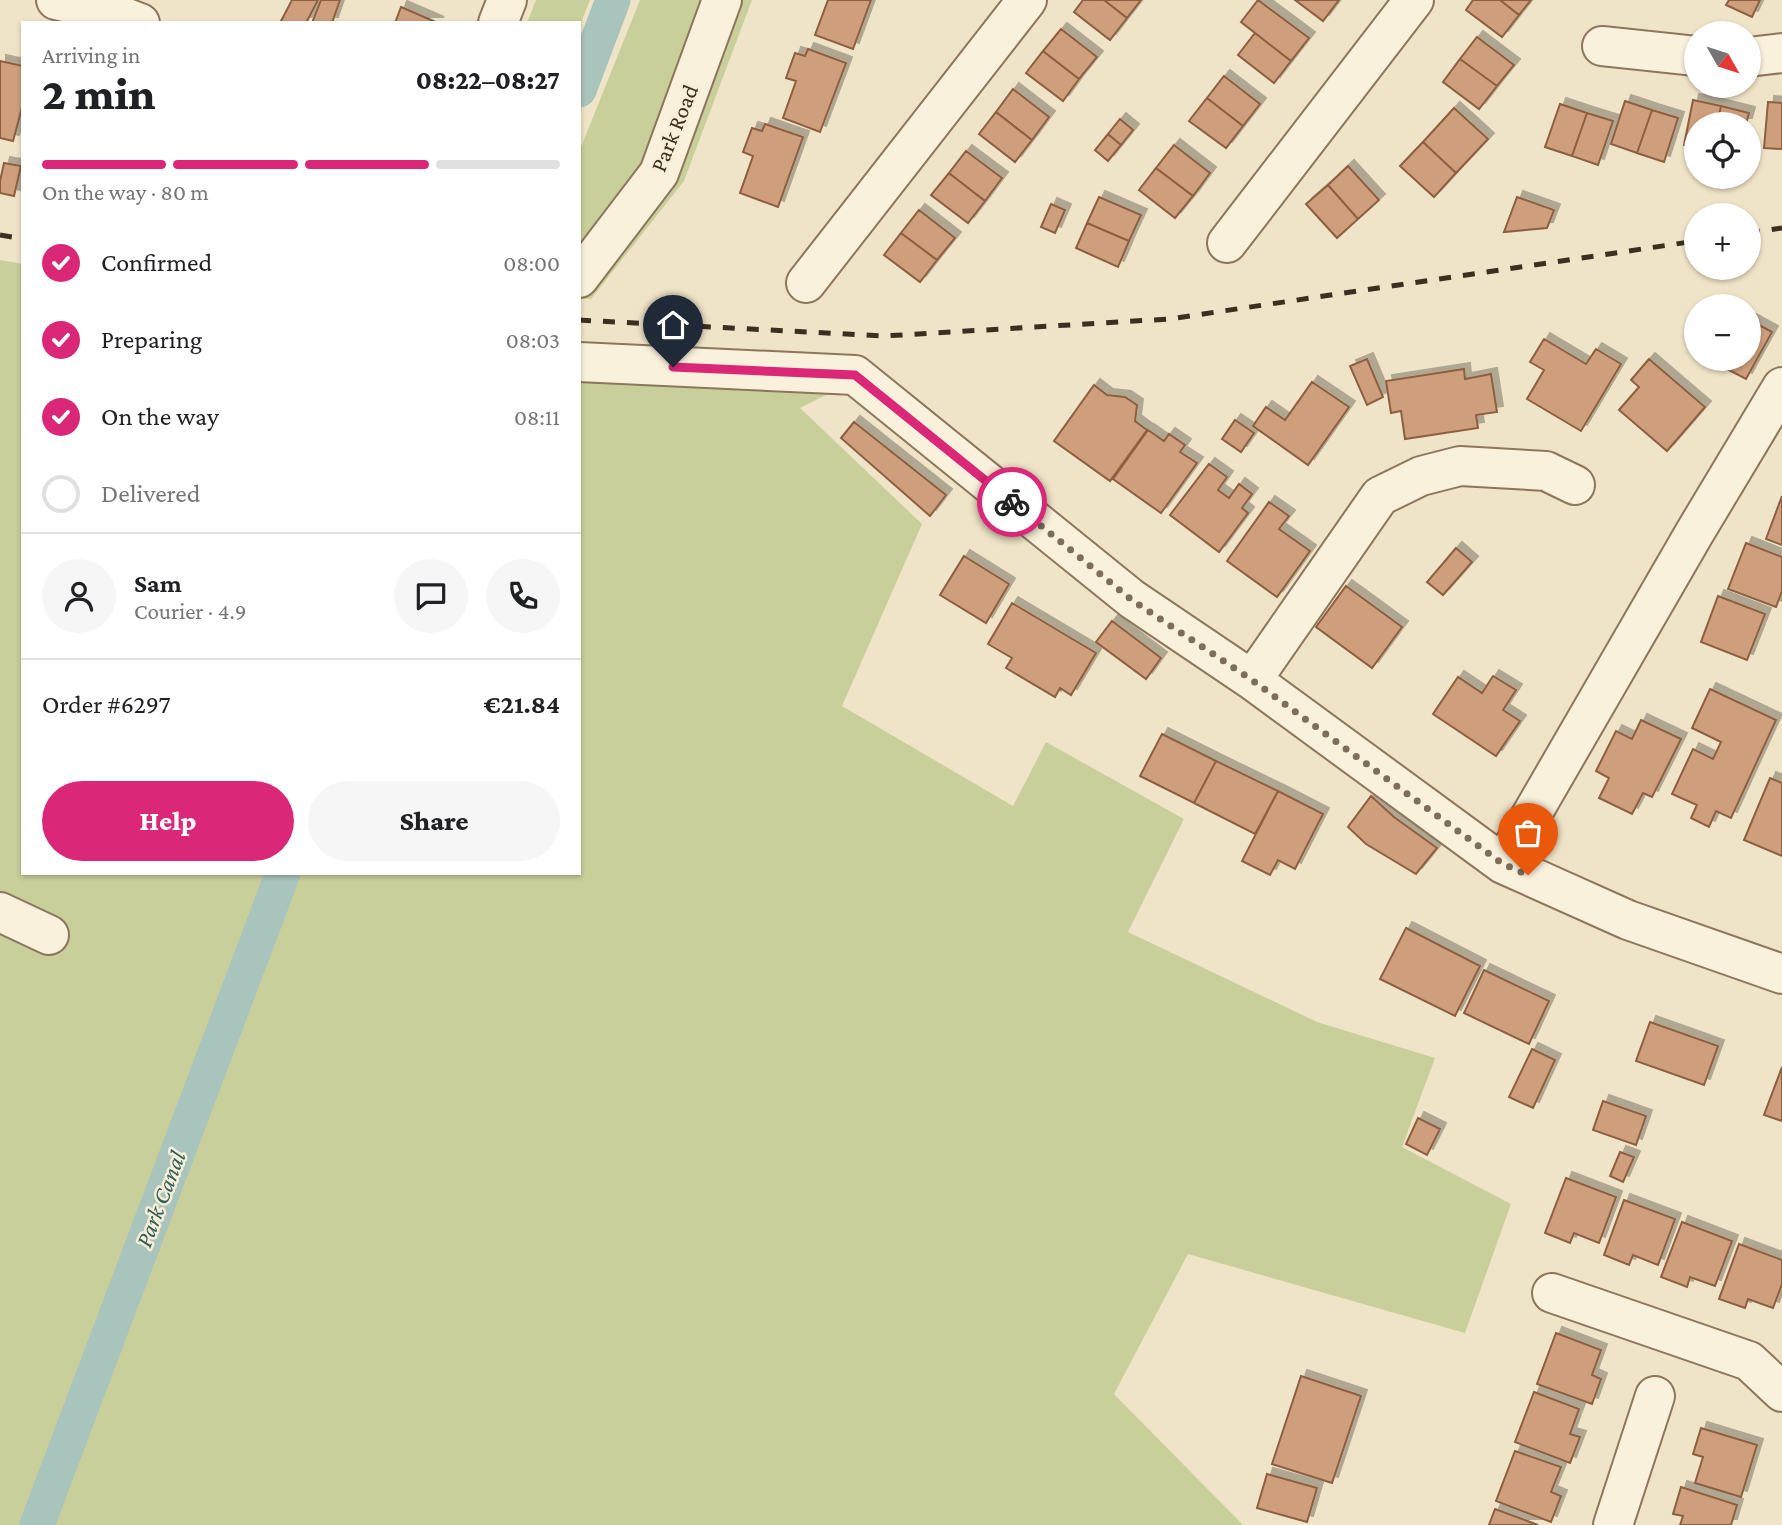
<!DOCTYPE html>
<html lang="en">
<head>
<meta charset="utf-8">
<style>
  :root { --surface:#fff; --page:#f6f6f6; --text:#202124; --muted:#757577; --line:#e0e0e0; --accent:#db2777 }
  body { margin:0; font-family:"Crimson Pro",serif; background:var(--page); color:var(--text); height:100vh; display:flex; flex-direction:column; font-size:26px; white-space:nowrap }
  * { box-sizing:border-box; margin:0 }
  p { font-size:23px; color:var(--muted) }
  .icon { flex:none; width:38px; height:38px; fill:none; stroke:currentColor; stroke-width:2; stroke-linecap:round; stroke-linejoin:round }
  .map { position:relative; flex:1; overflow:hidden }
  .drawer { position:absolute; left:21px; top:21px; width:560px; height:854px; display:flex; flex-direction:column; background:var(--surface); border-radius:0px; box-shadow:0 2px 5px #0004 }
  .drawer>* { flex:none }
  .needle { width:46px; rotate:129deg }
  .fabs { position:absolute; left:1684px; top:21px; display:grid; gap:14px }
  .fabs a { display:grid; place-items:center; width:77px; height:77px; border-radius:50%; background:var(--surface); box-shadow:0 2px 5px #0004; font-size:35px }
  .pin { position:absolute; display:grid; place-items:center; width:60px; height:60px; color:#fff; margin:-72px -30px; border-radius:50% 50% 50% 0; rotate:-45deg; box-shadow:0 0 7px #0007 }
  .pin .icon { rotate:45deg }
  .courier { position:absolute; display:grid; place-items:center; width:70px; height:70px; margin:-35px; border:5px solid #db2777; border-radius:50%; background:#fff; color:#222; box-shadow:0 2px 9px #0007 }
  .overview em { font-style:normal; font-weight:800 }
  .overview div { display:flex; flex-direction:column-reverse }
  .overview { display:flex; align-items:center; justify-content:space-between; height:119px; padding:0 21px }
  h1 { font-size:46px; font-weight:800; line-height:52px }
  .bar { display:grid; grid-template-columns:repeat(4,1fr); gap:10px 7px; align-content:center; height:84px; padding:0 21px }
  .bar i { height:9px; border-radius:5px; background:var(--line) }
  .bar .on { background:var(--accent) }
  .bar p { grid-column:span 4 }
  .line { display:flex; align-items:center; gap:18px; padding:0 21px; border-top:2px solid var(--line) }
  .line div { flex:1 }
  .round { display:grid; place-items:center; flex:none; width:74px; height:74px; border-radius:37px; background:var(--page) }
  ol { padding:0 21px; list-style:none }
  li { display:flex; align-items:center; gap:21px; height:77px }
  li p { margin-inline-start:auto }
  li .icon { padding:7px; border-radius:50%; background:var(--accent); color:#fff; stroke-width:4 }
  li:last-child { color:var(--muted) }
  li i { width:38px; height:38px; border:4px solid var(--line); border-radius:50% }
  .button { display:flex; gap:14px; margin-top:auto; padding:14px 21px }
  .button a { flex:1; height:80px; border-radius:42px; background:var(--accent); color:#fff; font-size:28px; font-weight:800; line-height:80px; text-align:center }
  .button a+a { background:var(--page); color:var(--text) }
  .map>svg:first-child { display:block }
  .green { fill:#c9cf9b }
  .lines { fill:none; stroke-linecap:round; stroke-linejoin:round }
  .canal { stroke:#a9c4bc; stroke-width:35 }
  .building { fill:#cf9f7d; stroke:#8d5f41; stroke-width:2; filter:url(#shadow) }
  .minor-casing { stroke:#8d765c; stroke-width:42 }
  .minor { stroke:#faf1dc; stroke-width:38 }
  .rail { stroke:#3d2e20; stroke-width:5; stroke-dasharray:12 12; stroke-linecap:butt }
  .done { stroke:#7c6e5b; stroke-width:7; stroke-dasharray:0 12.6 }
  .route { stroke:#db2777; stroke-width:9 }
  .labels { text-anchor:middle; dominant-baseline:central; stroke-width:5; stroke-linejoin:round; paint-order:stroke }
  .street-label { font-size:23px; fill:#3d2e20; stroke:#f7eed8 }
  .water-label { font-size:24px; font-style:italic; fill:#2f5d5a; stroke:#f7eed8 }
</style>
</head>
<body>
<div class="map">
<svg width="1782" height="1525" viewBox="0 0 1782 1525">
  <defs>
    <filter id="shadow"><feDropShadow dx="6" dy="-6" stdDeviation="0" flood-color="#0004"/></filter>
  </defs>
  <rect width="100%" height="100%" fill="#f0e4c8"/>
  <path class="green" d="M536 0H590L579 28V23H527Z
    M640 0H752L684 181 591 299H579V152Z
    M0 260 23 264V873H579V374L836 390 800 408 922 524 842 706 1013 806 1046 742 1184 819 1128 932 1317 1022 1435 1058 1402 1147 1511 1204 1465 1333 1188 1254 1114 1394 1243 1525H0Z"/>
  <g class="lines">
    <path class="canal" d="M579 90 613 0
      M37 1525 283 873"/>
  </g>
  <path class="building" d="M292 0H318L306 23H280Z
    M321 0H340L332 23H312Z
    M828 0H871L853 49 815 35Z
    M1083 0H1104L1127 18 1110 40 1074 12Z
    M1104 0H1141L1127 18Z
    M1258 0 1309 38 1291 61 1241 22Z
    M1295 0H1339L1323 21Z
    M1473 0H1500L1519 15 1502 37 1466 10Z
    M1500 0H1531L1519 15Z
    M1729 0H1760L1752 17 1726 5Z
    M401 7 438 23H395Z
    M1061 29 1097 57 1079 79 1043 51Z
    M1255 33 1291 61 1274 83 1238 55Z
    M1477 37 1514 65 1497 86 1460 59Z
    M808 49 846 63 820 132 783 118 796 81 786 78 795 53 805 56Z
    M1043 51 1079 79 1063 101 1026 73Z
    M1460 59 1497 86 1479 109 1443 82Z
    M0 61 23 66V104L13 141 0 138Z
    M1224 76 1260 104 1243 126 1207 98Z
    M1013 89 1049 117 1032 140 996 112Z
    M1207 98 1243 126 1226 148 1189 121Z
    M1693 100 1721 106 1717 124H1696V148L1684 145Z
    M1625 101 1652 110 1637 153 1611 144Z
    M1768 102 1782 103V149L1764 148Z
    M1560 104 1587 113 1572 156 1545 147Z
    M1721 106 1749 113 1746 124H1717Z
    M1454 108 1488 139 1456 173 1423 142Z
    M1652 110 1678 118 1664 162 1637 153Z
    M996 112 1032 140 1015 162 979 134Z
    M1587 113 1613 121 1598 165 1572 156Z
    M1120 119 1133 130 1121 145 1108 134Z
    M765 124 803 137 778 207 740 193 753 156 743 152 752 128 762 131Z
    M1108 134 1121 145 1108 161 1095 150Z
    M1423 142 1456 173 1434 197 1400 166Z
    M1174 145 1210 173 1193 196 1156 168Z
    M966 151 1002 178 985 201 949 173Z
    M4 163 21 166 14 196 0 193V181Z
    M1348 166 1379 200 1358 219 1328 185Z
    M1156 168 1193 196 1175 218 1139 190Z
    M949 173 985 201 968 223 931 195Z
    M1328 185 1358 219 1337 238 1306 204Z
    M1099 197 1141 215 1129 241 1087 223Z
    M1517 197 1554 210 1547 228 1504 232Z
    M1051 204 1065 210 1055 233 1041 227Z
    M919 210 955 238 937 260 901 233Z
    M1087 223 1129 241 1118 267 1076 248Z
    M901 233 937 260 920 282 884 255Z
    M1750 320 1772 332 1746 379 1723 367 1728 359H1748V323Z
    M1544 339 1586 364 1596 349 1621 364 1581 431 1527 399 1544 370 1530 362Z
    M1367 359 1383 397 1367 405 1350 366Z
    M1649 359 1705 407 1667 451 1619 410 1639 387 1631 380Z
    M1464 369 1465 379 1491 374 1497 412 1476 415 1478 428 1405 439 1401 411 1391 413 1386 381Z
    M1312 382 1349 407 1308 465 1253 426 1266 407 1285 420Z
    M1094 385 1107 395 1125 397 1137 405 1135 421 1147 430 1110 481 1054 441Z
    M1235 420 1254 433 1241 452 1222 439Z
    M854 422 946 495 930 516 841 438Z
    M1148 430 1164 441 1169 434 1185 445 1180 452 1197 463 1161 513 1113 479Z
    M1209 464 1227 477 1218 490 1229 498 1239 484 1252 494 1242 508 1248 513 1219 552 1170 515Z
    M1782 496V545L1766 539Z
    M1269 502 1289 516 1279 529 1310 551 1277 597 1227 561Z
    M1746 543 1782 557V591L1776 607 1728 589Z
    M1456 548 1472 562 1443 595 1427 582Z
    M964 556 1009 584 986 623 940 595Z
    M1346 586 1402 627 1372 668 1316 627Z
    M1718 596 1765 614 1747 660 1701 642Z
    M1012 603 1096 653 1071 695 1060 688 1055 697 1006 668 1012 658 988 644Z
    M1112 621 1161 658 1146 679 1096 642Z
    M1493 676 1516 690 1503 710 1520 721 1496 756 1433 714 1458 677 1482 693Z
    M1710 689 1776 720 1731 818 1716 811 1709 827 1691 818 1697 805 1672 794 1693 749 1713 759 1721 742 1692 728Z
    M1641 720 1681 739 1652 797 1643 793 1632 814 1599 798 1609 778 1596 771 1616 731 1632 739Z
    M1162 734 1216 761 1194 803 1140 776Z
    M1216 761 1278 791 1255 834 1194 803Z
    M1770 778 1782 783V856L1744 840Z
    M1278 791 1323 814 1295 869 1278 860 1270 875 1242 861Z
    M1371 796 1394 817 1437 848 1416 874 1366 844 1348 827Z
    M1406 928 1480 966 1455 1016 1380 979Z
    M1484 970 1549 1001 1529 1044 1464 1013Z
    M1650 1022 1718 1046 1704 1085 1636 1061Z
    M1532 1049 1555 1060 1533 1108 1509 1097Z
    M1782 1067V1121L1764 1115Z
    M1603 1101 1646 1116 1636 1145 1593 1130Z
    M1418 1118 1440 1129 1427 1155 1406 1144Z
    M1620 1152 1634 1157 1623 1182 1610 1176Z
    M1566 1178 1616 1197 1599 1243 1574 1233 1570 1243 1545 1233Z
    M1624 1200 1675 1219 1658 1265 1633 1255 1629 1265 1604 1255Z
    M1682 1222 1732 1241 1715 1286 1690 1277 1687 1287 1661 1277Z
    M1739 1244 1782 1260V1284L1773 1308 1748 1299 1745 1308 1719 1299Z
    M1556 1333 1601 1350 1592 1375 1601 1379 1592 1404 1537 1384Z
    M1301 1376 1361 1396 1332 1483 1272 1464Z
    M1534 1392 1579 1409 1570 1434 1580 1437 1570 1463 1515 1442Z
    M1701 1428 1757 1445 1741 1497 1695 1483 1703 1457 1693 1454Z
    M1515 1451 1561 1467 1551 1492 1561 1496 1551 1522 1496 1501Z
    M1267 1474 1317 1488 1307 1522 1257 1508Z
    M1681 1487 1737 1505 1731 1525H1680L1683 1516 1673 1514Z
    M1495 1509 1538 1525H1489Z"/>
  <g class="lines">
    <defs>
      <path id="minor" d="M56 0 119 15 140 23
        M498 23 507 0
        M1602 46 1696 56
        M1748 57 1782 53
        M1227 243 1414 0
        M579 278 659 173 722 0
        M806 283 1027 0
        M579 362 855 375 1132 599 1252 680 1503 864 1628 920 1782 974
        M1252 680 1380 496 1421 476 1460 466 1546 471 1575 485
        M1503 864 1695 532 1782 387
        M0 912 49 935
        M1552 1293 1749 1361 1782 1392
        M1613 1525 1655 1396"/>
    </defs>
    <use href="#minor" class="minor-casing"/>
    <use href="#minor" class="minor"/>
    <path class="rail" d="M1748 233 1782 228
      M0 235 23 239
      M579 320 884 336 1169 319 1696 241"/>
  </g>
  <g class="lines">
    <path class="done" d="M1012 502 1132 600 1252 680 1503 864 1528 875"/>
    <path class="route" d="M673 367 855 375 1012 502"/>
  </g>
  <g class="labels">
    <g class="street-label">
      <text transform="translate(674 128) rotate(-68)">Park Road</text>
    </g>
    <g class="water-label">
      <text transform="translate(160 1199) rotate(-69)">Park Canal</text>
    </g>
  </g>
</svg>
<div class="fabs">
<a><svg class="needle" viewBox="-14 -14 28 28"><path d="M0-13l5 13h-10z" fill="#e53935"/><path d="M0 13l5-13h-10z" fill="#757577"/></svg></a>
<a><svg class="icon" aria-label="locate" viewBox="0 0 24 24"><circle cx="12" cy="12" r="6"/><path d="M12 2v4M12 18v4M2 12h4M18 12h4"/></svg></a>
<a>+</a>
<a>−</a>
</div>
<div class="pin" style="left:1528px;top:875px;background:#ea580c"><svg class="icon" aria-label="bag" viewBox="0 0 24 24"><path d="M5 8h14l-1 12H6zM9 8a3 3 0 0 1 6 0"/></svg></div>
<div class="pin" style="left:673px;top:367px;background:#1f2937"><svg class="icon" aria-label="home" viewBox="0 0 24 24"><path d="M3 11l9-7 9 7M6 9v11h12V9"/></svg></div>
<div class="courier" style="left:1012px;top:502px"><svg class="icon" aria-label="bike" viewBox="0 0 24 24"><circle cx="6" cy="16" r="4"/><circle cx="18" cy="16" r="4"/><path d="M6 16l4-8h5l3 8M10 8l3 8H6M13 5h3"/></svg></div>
<section class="drawer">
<div class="overview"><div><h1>2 min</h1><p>Arriving in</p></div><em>08:22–08:27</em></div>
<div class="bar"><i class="on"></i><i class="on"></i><i class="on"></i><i></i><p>On the way · 80 m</p></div>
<ol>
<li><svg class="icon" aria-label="check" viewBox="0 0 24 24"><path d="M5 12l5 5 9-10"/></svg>Confirmed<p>08:00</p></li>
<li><svg class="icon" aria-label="check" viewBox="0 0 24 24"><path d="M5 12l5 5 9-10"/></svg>Preparing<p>08:03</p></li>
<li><svg class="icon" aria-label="check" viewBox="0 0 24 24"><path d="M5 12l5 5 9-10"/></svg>On the way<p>08:11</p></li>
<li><i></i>Delivered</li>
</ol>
<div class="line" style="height:126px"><a class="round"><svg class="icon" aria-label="person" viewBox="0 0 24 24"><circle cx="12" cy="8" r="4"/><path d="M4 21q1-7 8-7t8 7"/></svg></a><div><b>Sam</b><p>Courier · 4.9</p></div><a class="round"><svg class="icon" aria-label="chat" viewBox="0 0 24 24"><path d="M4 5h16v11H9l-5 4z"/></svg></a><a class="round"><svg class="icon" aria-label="phone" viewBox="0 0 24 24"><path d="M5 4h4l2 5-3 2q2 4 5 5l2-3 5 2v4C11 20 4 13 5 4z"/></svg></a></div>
<div class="line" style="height:91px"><div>Order #6297</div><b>€21.84</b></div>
<div class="button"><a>Help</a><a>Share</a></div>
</section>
</div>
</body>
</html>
